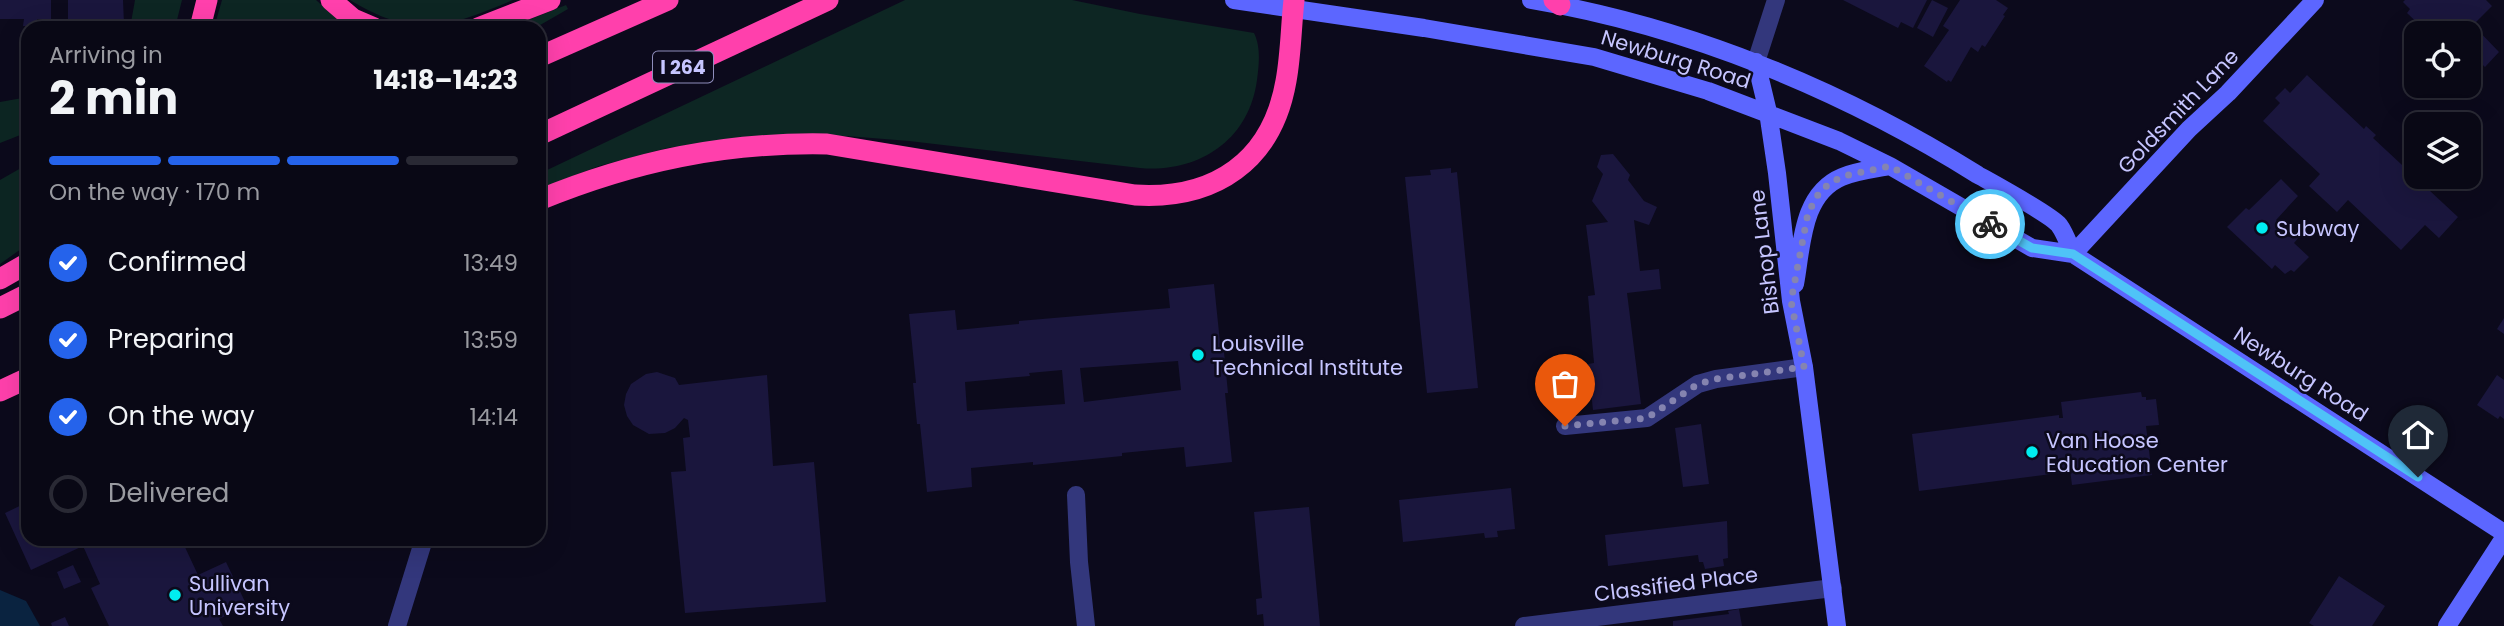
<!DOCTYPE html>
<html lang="en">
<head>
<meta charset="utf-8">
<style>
  :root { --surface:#090815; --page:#12111e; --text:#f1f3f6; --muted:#999aa0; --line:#292934; --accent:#2563eb }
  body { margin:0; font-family:Poppins,sans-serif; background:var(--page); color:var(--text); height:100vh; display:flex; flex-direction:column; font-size:26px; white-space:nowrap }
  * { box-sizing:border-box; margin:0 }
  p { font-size:23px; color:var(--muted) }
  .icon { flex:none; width:38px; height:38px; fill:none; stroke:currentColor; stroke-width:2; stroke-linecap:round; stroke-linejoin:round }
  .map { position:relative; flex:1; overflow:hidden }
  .sheet { position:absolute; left:21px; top:21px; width:525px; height:525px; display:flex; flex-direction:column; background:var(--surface); border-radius:21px; box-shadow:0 7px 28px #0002,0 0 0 2px var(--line) }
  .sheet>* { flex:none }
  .controls { position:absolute; left:2404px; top:21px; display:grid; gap:14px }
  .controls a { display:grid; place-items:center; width:77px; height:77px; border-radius:14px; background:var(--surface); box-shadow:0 7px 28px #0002,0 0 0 2px var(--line); font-size:35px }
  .pin { position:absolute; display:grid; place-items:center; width:60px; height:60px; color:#fff; margin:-72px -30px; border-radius:50% 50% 50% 0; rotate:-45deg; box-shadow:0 0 7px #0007 }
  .pin .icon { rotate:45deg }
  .courier { position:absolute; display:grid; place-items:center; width:70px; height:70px; margin:-35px; border:5px solid #4fc3f7; border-radius:50%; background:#fff; color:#222; box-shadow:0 2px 9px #0007 }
  .headline em { font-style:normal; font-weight:700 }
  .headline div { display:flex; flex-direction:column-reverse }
  .headline { display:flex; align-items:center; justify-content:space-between; height:119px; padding:0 28px }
  h1 { font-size:46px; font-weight:700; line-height:52px }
  .bar { display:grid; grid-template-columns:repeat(4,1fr); gap:10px 7px; align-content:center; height:84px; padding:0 28px }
  .bar i { height:9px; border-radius:5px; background:var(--line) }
  .bar .active { background:var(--accent) }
  .bar p { grid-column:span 4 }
  ol { padding:0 28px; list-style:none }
  li { display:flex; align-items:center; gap:21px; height:77px }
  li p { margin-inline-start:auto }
  li .icon { padding:7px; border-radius:50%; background:var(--accent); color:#fff; stroke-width:4 }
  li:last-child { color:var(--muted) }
  li i { width:38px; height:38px; border:4px solid var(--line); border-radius:50% }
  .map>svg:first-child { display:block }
  .green { fill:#0d2623 }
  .water { fill:#0a2340 }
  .building { fill:#1a163d; fill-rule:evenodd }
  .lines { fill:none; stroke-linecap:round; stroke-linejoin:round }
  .street { stroke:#33377c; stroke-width:18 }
  .secondary { stroke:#5c66ff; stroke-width:18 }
  .highway { stroke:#ff40ac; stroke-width:21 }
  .done { stroke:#8584b0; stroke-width:7; stroke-dasharray:0 12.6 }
  .route { stroke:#4fc3f7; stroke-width:9 }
  .poi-dot { fill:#00edf0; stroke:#0c0a1c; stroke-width:2.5 }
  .labels { text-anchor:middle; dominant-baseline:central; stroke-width:5; stroke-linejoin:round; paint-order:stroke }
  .shield { fill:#0c0a1c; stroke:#8e8dbb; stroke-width:2 }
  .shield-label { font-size:19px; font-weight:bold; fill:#c6c5ff }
  .street-label { font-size:21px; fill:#c6c5ff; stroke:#0c0a1c }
  .poi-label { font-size:21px; fill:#c6c5ff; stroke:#0c0a1c; text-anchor:start }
</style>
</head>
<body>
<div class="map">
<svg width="2504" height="626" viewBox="0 0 2504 626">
  <rect width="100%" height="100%" fill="#0c0a1c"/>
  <path class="green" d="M135 0H182L175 28H130Z
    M222 0H316L342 23 351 28H214Z
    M350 0H513C447 28 414 39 350 0Z
    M905 0H1072L1140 14 1254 33C1261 47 1259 65 1257 80 1249 141 1198 173 1140 168L909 141 847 136 765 135 667 148 599 166 539 189V174L545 171Z
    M566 5 568 9 535 28H508Z
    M28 97V132L0 143V102Z
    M28 164V244L0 264V180Z"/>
  <path class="water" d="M0 590 26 601 40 626H0Z"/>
  <path class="building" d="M0 0H51V20L37 19V26H23L24 19H0Z
    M68 0H123L124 24 105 25V28L68 25Z
    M1843 0H1927L1913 28 1901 22 1898 28Z
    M1932 0 1948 8 1933 37 1917 28Z
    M1960 0H1996L2008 8 2003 15 2005 16 1985 47 1982 45 1978 52 1971 47 1951 82 1948 80 1947 82 1924 66 1949 30 1943 26Z
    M2405 0H2486L2492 6 2473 25 2499 52 2485 67 2469 52V33H2428L2407 13 2410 9 2403 2Z
    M2307 75 2364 129 2366 126 2376 135 2373 138 2458 217 2439 238 2425 225 2401 250 2348 200 2337 212 2309 186 2320 174 2263 121 2280 103 2275 98 2285 88 2290 93Z
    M1613 154 1630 175 1628 180 1644 201 1657 207 1649 225 1634 220 1640 271 1659 269 1661 289 1627 293 1641 404 1593 410 1588 364 1594 363 1588 296 1595 295 1586 225 1608 222 1592 201 1603 174 1597 167 1601 155Z
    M1451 168V173L1457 172 1478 388 1427 393 1405 177 1431 175 1430 170Z
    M2281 179 2298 196 2276 220 2290 232 2286 235 2289 237 2295 232 2300 236 2294 243 2309 257 2294 272 2291 270 2285 274 2275 265 2272 269 2227 227 2246 208 2249 210Z
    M1214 284 1221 352H1224L1228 393H1225L1232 462 1186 467 1184 447 1122 453V456L1033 465V462L971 468 972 487 927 492 920 424H917L913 383H916L909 314 955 310 957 330 1019 324V321L1170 308 1168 289ZM1178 361 1181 390 1084 402 1080 368ZM1062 370 1065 404 967 411 965 382 1030 376 1029 373Z
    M2504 318V334L2497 329Z
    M657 372 675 378 679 385 767 375 773 466 814 462 826 602 685 613 671 472 686 471 683 438 690 437 688 420 684 418 675 428 665 433 649 434 633 425 627 416 624 405 626 394 631 384 646 374Z
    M2497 375 2504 380V419L2500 416 2498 419 2477 405Z
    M2141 392 2142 397H2146V400L2156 399 2159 425 2146 426 2152 475 2072 485 2070 470H2067V472L1919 491 1912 434 2059 415V418H2063L2061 402Z
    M1701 424 1709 484 1683 487 1675 428Z
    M1511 488 1515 529 1497 531 1498 537 1485 538 1484 533 1403 542 1399 500Z
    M28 502V539H176L180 547 184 545 198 575 226 562 247 606 219 619 223 626H109L91 588 100 584 83 546 31 570 5 513Z
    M1309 507 1320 626H1264L1263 614 1257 615 1256 599 1262 598 1254 512Z
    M1727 521 1728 558 1723 559 1724 566 1705 569 1703 562H1699L1698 555 1608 566 1605 535Z
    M73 565 81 582 64 589 57 572Z
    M2339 576 2385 606 2372 626H2314L2309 623Z
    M1739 609 1742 626H1673V621L1729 614 1728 611Z
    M65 617 69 626H52L51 623Z"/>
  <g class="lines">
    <path class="street" d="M1756 62 1776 0
      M1565 426 1647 418 1698 384 1716 379 1804 367
      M1076 495 1079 562 1086 626
      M397 626 424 539
      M1524 626 1833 588"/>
    <path class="secondary" d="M1234 0 1424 28 1594 57 1708 91 1839 141 1890 166 2032 248 2073 254 2504 533
      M1531 0C1690 27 1842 90 1978 175 1994 184 2051 215 2059 225 2065 233 2069 245 2073 254
      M1756 62 1768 112 1777 173 1791 301 1804 367 1837 626
      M2073 254 2189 129 2228 93 2315 0
      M1795 284C1802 247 1801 194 1842 177 1856 171 1875 169 1890 166
      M2447 626 2504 538"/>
    <path class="highway" d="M331 0 353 19 374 28
      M1554 0 1560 5
      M200 28 207 0
      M478 28 550 0
      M539 57 668 0
      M539 135 828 0
      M539 200C634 161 725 142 827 144L1135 195C1215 200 1272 161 1286 81 1291 54 1291 27 1294 0
      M0 279 28 263
      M0 308 28 294
      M0 391 28 378"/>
  </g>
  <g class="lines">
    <path class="done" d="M1565 426 1647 418 1698 384 1716 379 1804 367 1791 301 1808 213 1820 191 1832 182 1844 176 1890 166 1990 224"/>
    <path class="route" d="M1990 224 2032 248 2073 254 2418 477"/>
  </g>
  <g class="poi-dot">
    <circle cx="2262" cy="228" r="7"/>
    <circle cx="1198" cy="355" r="7"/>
    <circle cx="2032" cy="452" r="7"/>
    <circle cx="175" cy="595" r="7"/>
  </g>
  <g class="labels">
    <rect class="shield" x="653" y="51.5" width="60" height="31" rx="5"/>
    <g class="shield-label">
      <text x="683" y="67">I 264</text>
    </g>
    <g class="street-label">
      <text transform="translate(1676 59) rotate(17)">Newburg Road</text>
      <text transform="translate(2178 111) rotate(-46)">Goldsmith Lane</text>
      <text transform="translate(1764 252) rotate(-97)">Bishop Lane</text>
      <text transform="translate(2301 374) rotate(33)">Newburg Road</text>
      <text transform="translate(1676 584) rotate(-7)">Classified Place</text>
    </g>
    <g class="poi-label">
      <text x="2276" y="228">Subway</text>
      <text x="1212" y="343">Louisville<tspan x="1212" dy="24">Technical Institute</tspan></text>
      <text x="2046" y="440">Van Hoose<tspan x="2046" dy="24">Education Center</tspan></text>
      <text x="189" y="583">Sullivan<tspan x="189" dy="24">University</tspan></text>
    </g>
  </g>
</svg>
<div class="controls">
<a><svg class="icon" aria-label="locate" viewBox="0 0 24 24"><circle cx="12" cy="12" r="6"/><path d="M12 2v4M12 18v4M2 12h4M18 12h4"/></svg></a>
<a><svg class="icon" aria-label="layers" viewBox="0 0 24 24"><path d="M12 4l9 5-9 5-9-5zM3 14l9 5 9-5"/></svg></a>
</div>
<div class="pin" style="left:1565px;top:426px;background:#ea580c"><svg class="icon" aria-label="bag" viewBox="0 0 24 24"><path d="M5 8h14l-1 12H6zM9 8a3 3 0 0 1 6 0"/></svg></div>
<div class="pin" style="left:2418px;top:477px;background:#1f2937"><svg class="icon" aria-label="home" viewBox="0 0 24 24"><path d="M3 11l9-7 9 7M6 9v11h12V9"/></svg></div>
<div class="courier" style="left:1990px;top:224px"><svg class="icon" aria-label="bike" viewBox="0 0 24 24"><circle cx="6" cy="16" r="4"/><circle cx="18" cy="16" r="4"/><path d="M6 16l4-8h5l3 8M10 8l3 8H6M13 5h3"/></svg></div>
<section class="sheet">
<div class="headline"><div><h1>2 min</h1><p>Arriving in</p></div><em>14:18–14:23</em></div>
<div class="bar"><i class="active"></i><i class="active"></i><i class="active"></i><i></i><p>On the way · 170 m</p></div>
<ol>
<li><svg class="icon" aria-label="check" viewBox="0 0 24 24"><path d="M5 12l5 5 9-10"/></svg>Confirmed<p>13:49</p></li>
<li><svg class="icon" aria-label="check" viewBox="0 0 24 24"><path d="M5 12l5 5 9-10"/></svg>Preparing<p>13:59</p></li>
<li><svg class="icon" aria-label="check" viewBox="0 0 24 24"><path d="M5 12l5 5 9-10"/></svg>On the way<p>14:14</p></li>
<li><i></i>Delivered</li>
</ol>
</section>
</div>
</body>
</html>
